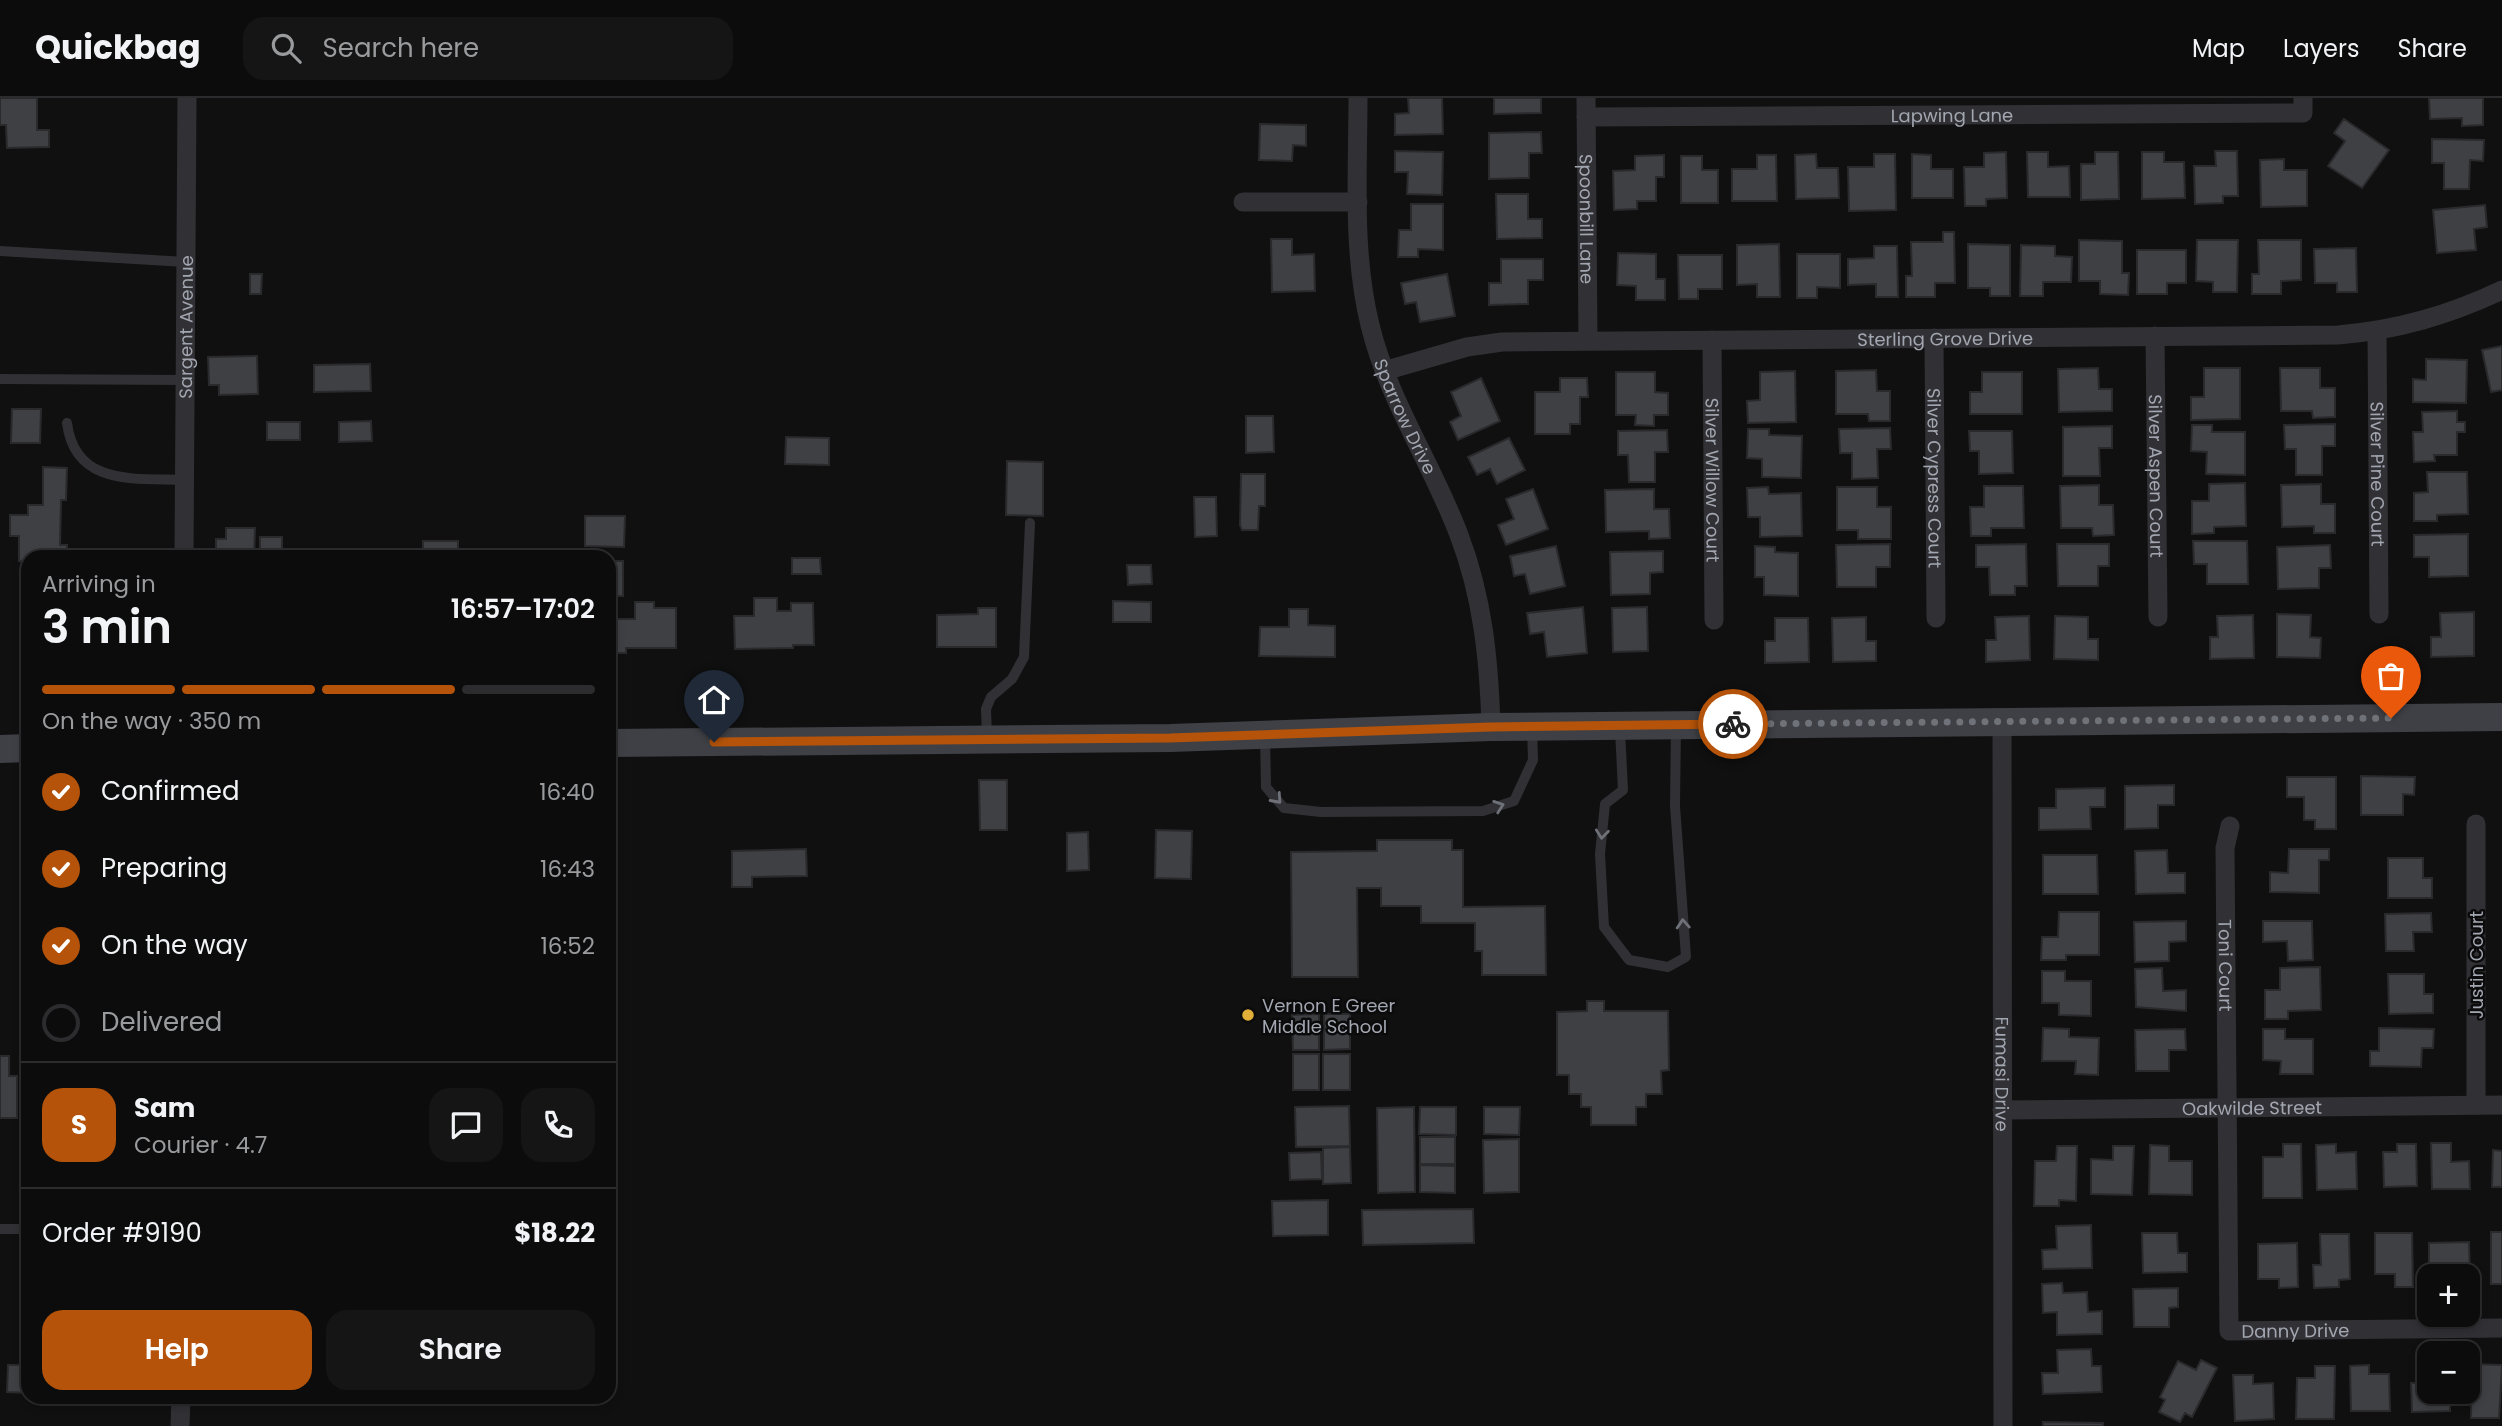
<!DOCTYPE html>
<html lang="en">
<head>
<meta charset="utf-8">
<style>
  :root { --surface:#0c0c0d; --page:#151516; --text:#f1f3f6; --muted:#9a9b9d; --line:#2c2c2e; --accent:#b45309 }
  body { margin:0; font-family:Poppins,sans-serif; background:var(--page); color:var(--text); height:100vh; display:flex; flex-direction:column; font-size:26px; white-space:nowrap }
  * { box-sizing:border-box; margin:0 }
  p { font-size:23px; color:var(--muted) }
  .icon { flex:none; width:38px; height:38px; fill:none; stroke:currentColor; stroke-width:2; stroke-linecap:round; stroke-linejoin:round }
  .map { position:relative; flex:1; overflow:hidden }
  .drawer { position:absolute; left:21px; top:452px; width:595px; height:854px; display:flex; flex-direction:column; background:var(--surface); border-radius:21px; box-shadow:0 4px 10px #0003,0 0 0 2px var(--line) }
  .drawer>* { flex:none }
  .tools { position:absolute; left:2417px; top:1166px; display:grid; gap:14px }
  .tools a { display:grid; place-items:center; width:63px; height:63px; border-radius:14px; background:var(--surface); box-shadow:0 4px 10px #0003,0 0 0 2px var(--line); font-size:35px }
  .pin { position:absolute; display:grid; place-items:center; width:60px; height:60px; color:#fff; margin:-72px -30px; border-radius:50% 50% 50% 0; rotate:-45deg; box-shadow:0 0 7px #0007 }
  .pin .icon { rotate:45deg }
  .courier { position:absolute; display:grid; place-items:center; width:70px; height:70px; margin:-35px; border:5px solid #b45309; border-radius:50%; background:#fff; color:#222; box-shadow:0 2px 9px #0007 }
  .summary em { font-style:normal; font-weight:600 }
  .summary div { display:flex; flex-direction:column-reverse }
  .summary { display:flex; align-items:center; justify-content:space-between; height:119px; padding:0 21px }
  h1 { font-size:46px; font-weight:600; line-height:52px }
  .bar { display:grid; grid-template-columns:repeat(4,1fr); gap:10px 7px; align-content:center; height:84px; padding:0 21px }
  .bar i { height:9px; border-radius:5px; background:var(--line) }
  .bar .on { background:var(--accent) }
  .bar p { grid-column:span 4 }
  .line { display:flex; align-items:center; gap:18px; padding:0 21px; border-top:2px solid var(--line) }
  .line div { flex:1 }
  .round { display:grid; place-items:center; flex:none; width:74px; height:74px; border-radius:21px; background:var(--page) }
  ol { padding:0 21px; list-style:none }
  li { display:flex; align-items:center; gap:21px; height:77px }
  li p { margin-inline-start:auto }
  li .icon { padding:7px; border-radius:50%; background:var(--accent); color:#fff; stroke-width:4 }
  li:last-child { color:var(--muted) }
  li i { width:38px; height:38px; border:4px solid var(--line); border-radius:50% }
  .action { display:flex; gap:14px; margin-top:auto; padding:14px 21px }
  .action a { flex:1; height:80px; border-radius:21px; background:var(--accent); color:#fff; font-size:28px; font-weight:600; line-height:80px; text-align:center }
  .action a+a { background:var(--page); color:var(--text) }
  header { display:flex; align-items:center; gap:42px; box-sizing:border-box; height:98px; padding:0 35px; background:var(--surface); border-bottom:2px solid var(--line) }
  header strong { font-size:33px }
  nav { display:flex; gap:38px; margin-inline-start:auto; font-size:24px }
  .search { width:490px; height:63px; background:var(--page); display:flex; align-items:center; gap:18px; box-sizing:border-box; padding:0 24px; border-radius:21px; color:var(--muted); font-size:26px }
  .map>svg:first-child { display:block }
  .building { fill:#3f4044; stroke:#2a2a2d; stroke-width:2 }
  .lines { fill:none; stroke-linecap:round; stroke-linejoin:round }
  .lane { stroke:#313135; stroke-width:10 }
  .street { stroke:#313135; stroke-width:19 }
  .secondary { stroke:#3f4045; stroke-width:28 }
  .oneway { stroke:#6f7179 }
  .done { stroke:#6f7278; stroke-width:7; stroke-dasharray:0 12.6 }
  .route { stroke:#b45309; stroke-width:9 }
  .poi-dot { fill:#e1af38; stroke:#0b0b0c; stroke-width:2.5 }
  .labels { text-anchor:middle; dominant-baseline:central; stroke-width:5; stroke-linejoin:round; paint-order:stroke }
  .street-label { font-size:18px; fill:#a2a6b0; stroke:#0b0b0c }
  .poi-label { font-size:18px; fill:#a2a6b0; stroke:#0b0b0c; text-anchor:start }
</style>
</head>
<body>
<header>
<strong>Quickbag</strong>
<div class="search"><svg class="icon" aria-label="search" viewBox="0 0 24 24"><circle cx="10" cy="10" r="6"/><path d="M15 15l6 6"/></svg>Search here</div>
<nav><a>Map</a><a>Layers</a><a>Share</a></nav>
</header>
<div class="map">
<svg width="2502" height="1328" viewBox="0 0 2502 1328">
  <rect width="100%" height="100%" fill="#101011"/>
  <path class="building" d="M0 0H37V32H49V49L7 50 6 27H0Z
    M1408 0H1442L1443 36 1395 37V16L1409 15Z
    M1494 0H1541V15L1494 16Z
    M2429 0H2483V27L2462 28V20L2430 21Z
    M2344 21 2389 52 2362 90 2328 68 2345 43 2334 35Z
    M1260 26 1306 27V48L1293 47 1292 63 1259 62Z
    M1541 34 1542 55H1529V80L1489 81V35Z
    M2432 41 2484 42 2483 63 2470 62 2469 91H2444V65H2432Z
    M1395 53 1443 54 1442 97 1407 96 1408 74H1395Z
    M2215 53H2237L2238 98H2223V105L2195 106 2194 68H2216Z
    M2006 54 2007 100 1986 101V108H1965L1964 69H1984V55Z
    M2027 54H2048V69L2069 68 2070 99H2028Z
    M2095 54H2118L2119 101 2081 102V66H2095Z
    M2142 54H2164V64H2184L2185 100 2142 101Z
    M1816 56 1817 70H1838L1839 100 1796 101 1795 57Z
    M1874 56H1895L1896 112 1849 113 1848 69H1874Z
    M1912 56 1931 57V71H1953V100H1912Z
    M1664 57V79H1656V103H1637V111L1614 112 1613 73 1635 72V58Z
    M1757 57H1776L1777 103H1732V71H1757Z
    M1681 58H1702V72H1718V105H1681Z
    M2284 61V72H2307V108L2261 109 2260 62Z
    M1496 96H1528V121H1542V140L1497 141Z
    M1411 106H1443V152L1418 151V159H1398L1399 132H1411Z
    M2485 107 2487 129 2474 131 2476 152 2437 155 2433 112Z
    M1943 134H1954L1955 185H1935V199H1906V178H1912L1911 144H1943Z
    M1271 141H1292V157L1314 156 1315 193 1272 194Z
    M2079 142 2122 143V175H2129L2128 197 2100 196V183H2079Z
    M2197 142H2238L2237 194H2213V184L2196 183Z
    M2258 142H2301V182L2281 183V196H2252V176H2259Z
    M1779 146 1780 199H1757V186L1737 187V147Z
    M1968 146 2010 147V198H1990V190H1968Z
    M2021 147 2055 148V158L2072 159 2071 184H2043V198H2020Z
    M1874 148H1897L1898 199H1876V186L1848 187V161L1874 160Z
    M2356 150 2357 194H2337V185H2315L2314 151Z
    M2137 152H2186V185H2167V196H2137Z
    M1618 155 1656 156V181H1665V202H1636V188L1617 187Z
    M1797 156H1840V190L1817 189V200H1797Z
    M1678 157H1722V191H1698V201H1679Z
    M1501 161H1543V182H1528V206L1489 207V185H1501Z
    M250 176H262L261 196H250Z
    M1447 176 1455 218 1420 224 1416 204 1405 206 1401 185Z
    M2502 248V292L2491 294 2482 252Z
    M257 258 258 296 219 297V287H209L208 259Z
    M2426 261 2467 262 2466 305 2413 304V281L2426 282Z
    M370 266 371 293 314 294V267Z
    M2098 270 2099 291H2112V313L2059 314 2058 271Z
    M2204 270H2240V321L2191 322V299H2204Z
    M2280 270H2320V290H2335V319L2313 320 2312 313H2281Z
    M1876 272 1877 293H1890V323H1869L1868 316H1836V273Z
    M1795 273 1796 324 1748 325 1747 303 1760 302V274Z
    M1616 274H1655V294L1668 295V317H1654V328L1635 327 1636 317H1616Z
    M1982 274H2022V316H1970V294H1982Z
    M1481 280 1500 323 1458 342 1450 324 1461 318 1451 294Z
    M1560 280H1587L1588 299H1580V326H1570V336H1535V294H1560Z
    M12 311H41L40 345H11Z
    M2457 313V324H2465V334H2457V357H2434L2435 363 2414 364 2413 334H2423L2422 314Z
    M1246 318H1273L1274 354 1246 355Z
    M371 323 372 343 339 344V324Z
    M267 324H300V342H267Z
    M2335 326V348H2322V377H2296V351H2285L2284 327Z
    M2192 327H2212V334H2245V377L2206 376 2207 354 2191 353Z
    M2112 328V350H2099L2100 378H2063V329Z
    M1890 330 1891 351H1877L1878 380 1852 381V355H1840L1839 331Z
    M1748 331H1769V337L1802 338 1801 380 1762 379V361L1747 360Z
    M1667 332 1668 354H1655V384H1629L1628 357H1618V333Z
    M1969 333H2012L2013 375 1979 376V353H1970Z
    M786 339 829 340V367L785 366Z
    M1509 340 1525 372 1497 386 1490 371 1477 377 1468 359Z
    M1007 363 1043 364V418L1006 417Z
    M43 369 67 370 66 402H61L60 447H67V458H28V464L19 463V438H10V417H28V407H43Z
    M2427 374H2467L2468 416 2437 417V423H2414V395L2428 394Z
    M1241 376H1265V408H1259L1258 432H1242L1240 427Z
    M2245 385 2246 428 2214 429V435L2192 436V403H2209V386Z
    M2321 386V406H2335V435H2314V428L2282 429 2281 387Z
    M2099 387V407H2113L2114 437 2093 438 2092 430H2061L2060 388Z
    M1984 388H2023L2024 430H1991V438H1971L1970 409H1984Z
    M1768 389 1769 396 1801 395 1802 438 1760 439V419H1748L1747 390Z
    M1837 389H1877V409H1891V441H1858V432H1837Z
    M1533 391 1548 431 1506 447 1498 427 1514 421 1506 401Z
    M1654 391V411H1669L1670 440 1649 441V433L1606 434 1605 392Z
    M1194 399H1216L1217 438 1195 439Z
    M585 418H625L624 449 585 448Z
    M226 430H255L254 458H216V441H226Z
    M2468 436V478L2429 479V459H2414V437Z
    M260 439H282V458H260Z
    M423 443H458V458H423Z
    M2193 443H2247L2248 486H2207V466H2194Z
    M1890 446V469H1876V489H1837L1836 447Z
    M2026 446 2027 488H2015V497H1990L1989 469H1976V447Z
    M2057 446H2109V468H2098V488H2058Z
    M2330 447 2331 470H2319V490L2278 491 2277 449Z
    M1556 448 1565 488 1530 496 1525 476 1514 478 1510 458Z
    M1755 448 1775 449V454L1798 455V498L1764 497V479H1755Z
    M1663 453V474L1650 475V496L1611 497 1610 454Z
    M792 460H820L821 476H792Z
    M609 463H623V498H609Z
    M1127 467H1151L1152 486 1128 487Z
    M754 500H777V513H791V505H813L814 547H793V550L735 551 734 518H754Z
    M1113 503 1151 504V524H1113Z
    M635 504H654V510H676V550H626V555H609V521H635Z
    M1583 509 1587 555 1547 559 1544 534 1530 536 1527 515Z
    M1647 509 1648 553 1613 554 1612 510Z
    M978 510H996V549H937V517L978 516Z
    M1289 511H1308V527L1335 528V559L1259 558 1260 529H1289Z
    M2474 514V558L2431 559V539H2441L2440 515Z
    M2277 516 2311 517 2310 539 2321 540 2320 560 2277 559Z
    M2253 517 2254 560 2210 561V539H2218L2217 518Z
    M2029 518 2030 562 1986 564V542H1996L1995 519Z
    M2055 518 2088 519V541H2098V562L2054 561Z
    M1866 519V543H1876V563L1833 564 1832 520Z
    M1775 520H1808L1809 564 1765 565V543H1775Z
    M2361 678 2415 679 2414 697 2403 696V717H2361Z
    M2287 679H2336V731H2315V722H2304V699H2287Z
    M979 682H1007V732H980Z
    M2174 687V707H2158V730L2125 731V688Z
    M2105 690V709H2090L2091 731 2039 732V710H2056V691Z
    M1156 732 1192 733 1191 781 1155 780Z
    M1088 734 1089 772 1067 773V735Z
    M1377 742H1452V752H1463V809L1545 808 1546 877H1482V853H1475V825H1421V808H1381V790H1357L1358 879H1292L1291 754 1377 753Z
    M806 751 807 778 752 779V789H732V753Z
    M2289 751H2329V762H2319V795L2270 794V774L2288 775Z
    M2167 752 2168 775H2185V795L2136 796 2135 753Z
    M2043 757H2097L2098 796H2043Z
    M2388 760H2423V780H2432V800H2388Z
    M2059 814H2099V857H2066V862H2041L2042 839H2058Z
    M2431 815 2432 834H2413L2414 853H2386L2385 816Z
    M2186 823V843L2169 844V863L2135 864 2134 824Z
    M2263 823H2312L2313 862 2288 863 2287 843 2263 844Z
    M2320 869 2321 912 2288 913V921H2265V892H2280V870Z
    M2162 870 2163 893 2186 892V913L2136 909 2135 871Z
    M2042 873H2065V883H2091V918L2059 917V905H2042Z
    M2388 876H2424V896H2433V915L2389 916Z
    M1587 903H1604V913H1668L1669 972 1661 973 1662 996H1646V1009H1636V1027H1591V1009H1581V996H1569V977H1557V914L1587 913Z
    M1319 916V952H1293L1292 917Z
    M1324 916H1350V951L1324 952Z
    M2043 930 2069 931V939L2099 940 2098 977 2075 976 2076 963H2042Z
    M2379 930 2434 931 2433 950H2422L2421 969 2370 968V953H2379Z
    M2185 931 2186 952H2169V973H2136L2135 932Z
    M2263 931H2285V941H2313V976H2280L2281 963 2263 962Z
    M1293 956H1319V992H1293Z
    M1323 956H1350V992H1323Z
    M0 958H9V978H17V1020H0Z
    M1349 1008 1350 1048 1296 1049 1295 1009Z
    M1414 1009 1415 1094 1378 1095 1377 1010Z
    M1420 1009H1456V1037L1419 1036Z
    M1484 1009H1520L1519 1037 1484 1036Z
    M1420 1039H1455V1066H1420Z
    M1519 1041V1094L1484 1095 1483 1042Z
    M2431 1045H2451V1064L2469 1063 2470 1091H2432Z
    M2283 1046H2301L2302 1100H2263V1059H2283Z
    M2336 1046V1055L2356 1054 2357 1091 2317 1092 2316 1047Z
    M2397 1046H2416L2417 1088 2384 1089 2383 1054H2397Z
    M2150 1047 2169 1048V1063H2192V1097L2149 1096Z
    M2057 1048H2077L2076 1103 2059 1102V1108H2034L2035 1063H2056Z
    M2113 1048H2134L2132 1097 2091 1096V1061L2113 1062Z
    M1350 1049 1351 1085 1323 1086V1050Z
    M2493 1052 2502 1053V1089H2492Z
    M1321 1054 1322 1081 1290 1082 1289 1055Z
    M1420 1067 1455 1068V1095L1420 1094Z
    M1328 1102V1137L1273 1138 1272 1103Z
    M1473 1111 1474 1145 1363 1147 1362 1112Z
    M2091 1127 2092 1170 2043 1171 2042 1152 2057 1151 2056 1128Z
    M2491 1134H2502V1186H2491Z
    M2142 1135H2177L2178 1155H2187V1174L2143 1175Z
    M2375 1135H2412L2413 1189H2395V1176H2375Z
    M2320 1136H2349L2350 1181 2339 1182V1189L2314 1190 2313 1167H2321Z
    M2469 1144 2470 1180 2429 1178V1145Z
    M2297 1145 2298 1189 2279 1190V1181H2258V1146Z
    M2062 1185 2063 1195 2087 1194 2088 1214 2102 1213V1236L2057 1237V1214L2043 1215 2042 1186Z
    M2178 1190V1209L2169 1210V1229H2134L2133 1191Z
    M2091 1251 2092 1268H2101L2102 1294 2043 1296 2042 1275H2058L2057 1252Z
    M2201 1262 2217 1270 2192 1319 2185 1315 2180 1324 2159 1314 2165 1302 2160 1299 2178 1263 2196 1272Z
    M2472 1266 2502 1267 2499 1320H2471Z
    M8 1267H28V1295L7 1294Z
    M2369 1267V1276H2389L2390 1313H2351L2350 1268Z
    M2315 1268H2335L2334 1321H2296L2297 1280H2315Z
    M2233 1277H2253V1286L2273 1285 2274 1321 2235 1323Z
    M2411 1285H2429V1293H2450V1313L2412 1314Z
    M2043 1324 2103 1325V1328H2043Z"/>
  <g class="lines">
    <path class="lane" d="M0 153 186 164
      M0 281 185 282
      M67 325C75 389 136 380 185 382
      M1620 632 1623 692 1605 706 1600 756 1604 829 1629 862 1668 869 1686 859 1675 708 1676 629
      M987 638 986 611 991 599 1012 581 1024 559 1030 425
      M1265 638 1266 689 1284 710 1321 714 1483 713 1514 703 1533 662 1532 630
      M0 1131H28"/>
    <g class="street">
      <path id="s1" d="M1358 0C1358 75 1352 154 1370 227 1388 302 1432 365 1459 437 1483 500 1489 562 1491 629"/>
      <path id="s2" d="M1586 0 1588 242"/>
      <path id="s3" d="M1586 19 2303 15V0"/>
      <path d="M1243 104H1358"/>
      <path id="s4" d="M2377 234 2379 516"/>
      <path id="s5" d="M2155 238 2158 519"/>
      <path id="s6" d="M1934 240 1936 520"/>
      <path id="s7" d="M1712 242 1714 522"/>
      <path id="s8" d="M1384 273 1467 249 1502 244 2338 237C2398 232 2449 217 2502 192"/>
      <path id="s9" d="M184 458 187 0"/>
      <path id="s10" d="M2002 624 2003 1328"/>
      <path d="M2476 726V1007"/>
      <path id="s11" d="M2230 728 2225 750 2229 1233 2502 1230"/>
      <path id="s12" d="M2002 1012 2502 1007"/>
      <path d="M180 1328 181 1298"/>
    </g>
    <path class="secondary" d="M609 645 1170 640 1491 629 2502 619
      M0 651 28 650"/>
  </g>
  <defs><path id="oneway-chevron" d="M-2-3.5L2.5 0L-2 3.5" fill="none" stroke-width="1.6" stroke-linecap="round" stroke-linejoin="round" transform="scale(1.75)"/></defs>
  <g class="oneway">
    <use href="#oneway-chevron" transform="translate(1277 701) rotate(48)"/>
    <use href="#oneway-chevron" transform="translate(1499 708) rotate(-19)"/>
    <use href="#oneway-chevron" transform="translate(1602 736) rotate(96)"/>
    <use href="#oneway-chevron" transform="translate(1683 826) rotate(-94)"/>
  </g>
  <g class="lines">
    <path class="done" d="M1733 626 2391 620"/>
    <path class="route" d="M714 644 1170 640 1491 629 1733 626"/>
  </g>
  <circle class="poi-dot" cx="1248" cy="917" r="7"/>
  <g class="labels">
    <g class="street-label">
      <text stroke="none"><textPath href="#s3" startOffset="366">Lapwing Lane</textPath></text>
      <text stroke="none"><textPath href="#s2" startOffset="121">Spoonbill Lane</textPath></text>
      <text stroke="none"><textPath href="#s9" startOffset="229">Sargent Avenue</textPath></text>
      <text stroke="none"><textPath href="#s8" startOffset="565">Sterling Grove Drive</textPath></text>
      <text stroke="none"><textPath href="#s1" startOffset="326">Sparrow Drive</textPath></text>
      <text stroke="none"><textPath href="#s4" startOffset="142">Silver Pine Court</textPath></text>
      <text stroke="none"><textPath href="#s5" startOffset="140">Silver Aspen Court</textPath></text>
      <text stroke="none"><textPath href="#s6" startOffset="140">Silver Cypress Court</textPath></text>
      <text stroke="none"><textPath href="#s7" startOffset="140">Silver Willow Court</textPath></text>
      <text transform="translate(2476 867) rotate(-90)">Justin Court</text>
      <text stroke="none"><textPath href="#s11" startOffset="140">Toni Court</textPath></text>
      <text stroke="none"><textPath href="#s10" startOffset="352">Fumasi Drive</textPath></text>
      <text stroke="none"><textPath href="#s12" startOffset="250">Oakwilde Street</textPath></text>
      <text stroke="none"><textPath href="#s11" startOffset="572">Danny Drive</textPath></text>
    </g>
    <g class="poi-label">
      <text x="1262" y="907">Vernon E Greer<tspan x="1262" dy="21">Middle School</tspan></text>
    </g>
  </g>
</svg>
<div class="tools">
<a>+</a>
<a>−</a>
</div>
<div class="pin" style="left:2391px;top:620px;background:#ea580c"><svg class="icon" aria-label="bag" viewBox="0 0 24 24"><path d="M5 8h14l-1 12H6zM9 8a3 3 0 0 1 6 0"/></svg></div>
<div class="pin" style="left:714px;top:644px;background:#1f2937"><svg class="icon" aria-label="home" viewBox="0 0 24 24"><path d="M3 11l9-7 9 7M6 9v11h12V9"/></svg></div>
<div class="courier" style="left:1733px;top:626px"><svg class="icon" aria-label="bike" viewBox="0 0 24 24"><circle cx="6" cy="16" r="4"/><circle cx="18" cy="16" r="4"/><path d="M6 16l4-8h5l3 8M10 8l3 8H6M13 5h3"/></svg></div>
<section class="drawer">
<div class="summary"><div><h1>3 min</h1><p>Arriving in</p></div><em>16:57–17:02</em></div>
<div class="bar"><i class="on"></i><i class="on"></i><i class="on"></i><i></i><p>On the way · 350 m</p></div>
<ol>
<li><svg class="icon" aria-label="check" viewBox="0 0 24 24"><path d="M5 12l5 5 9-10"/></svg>Confirmed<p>16:40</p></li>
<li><svg class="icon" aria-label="check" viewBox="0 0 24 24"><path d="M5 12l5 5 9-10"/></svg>Preparing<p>16:43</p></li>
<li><svg class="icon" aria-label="check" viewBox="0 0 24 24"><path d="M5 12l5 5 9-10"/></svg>On the way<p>16:52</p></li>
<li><i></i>Delivered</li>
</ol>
<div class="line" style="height:126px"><b class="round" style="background:var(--accent);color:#fff">S</b><div><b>Sam</b><p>Courier · 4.7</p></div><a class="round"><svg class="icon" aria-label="chat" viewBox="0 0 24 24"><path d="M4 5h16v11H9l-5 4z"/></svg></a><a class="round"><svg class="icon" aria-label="phone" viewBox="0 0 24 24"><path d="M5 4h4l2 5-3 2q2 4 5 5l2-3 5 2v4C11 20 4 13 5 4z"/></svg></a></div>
<div class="line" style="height:91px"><div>Order #9190</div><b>$18.22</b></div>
<div class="action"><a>Help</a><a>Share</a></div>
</section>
</div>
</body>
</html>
